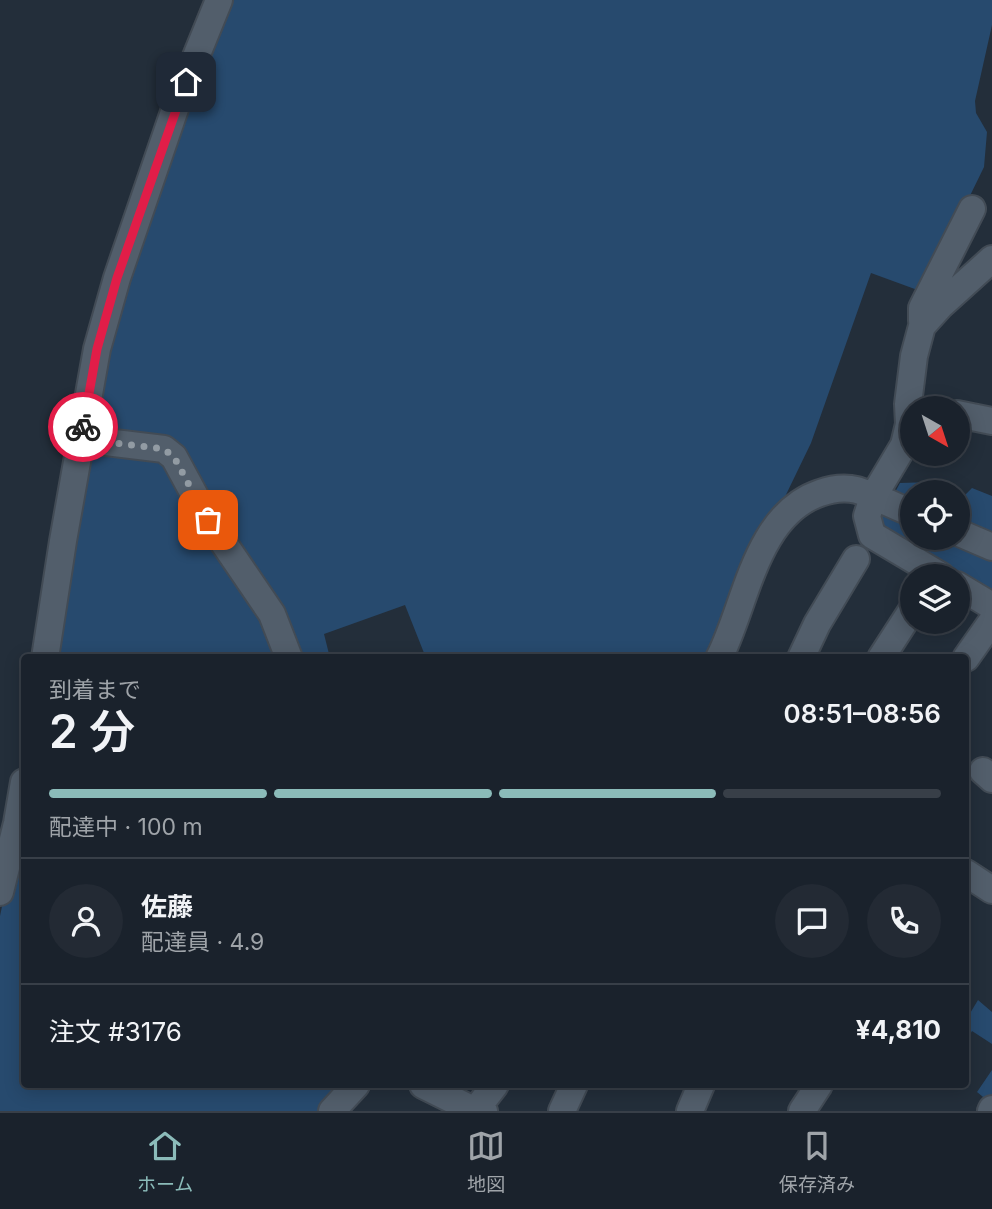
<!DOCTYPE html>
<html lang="ja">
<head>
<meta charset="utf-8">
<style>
  :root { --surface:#1a222c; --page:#232a34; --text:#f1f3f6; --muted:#9fa4a9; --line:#383f48; --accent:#8bbbb9 }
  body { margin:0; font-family:Inter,"Noto Sans JP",sans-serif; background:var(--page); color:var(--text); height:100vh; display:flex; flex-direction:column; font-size:26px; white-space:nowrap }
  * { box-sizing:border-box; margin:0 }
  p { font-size:23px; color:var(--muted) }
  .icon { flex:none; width:38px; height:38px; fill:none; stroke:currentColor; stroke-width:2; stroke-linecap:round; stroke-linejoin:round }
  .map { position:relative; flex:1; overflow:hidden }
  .side { position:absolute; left:21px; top:654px; width:948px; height:434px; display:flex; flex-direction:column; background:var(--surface); border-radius:7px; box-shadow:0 4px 18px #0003,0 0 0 2px var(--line) }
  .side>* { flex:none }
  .needle { width:46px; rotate:141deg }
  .buttons { position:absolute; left:900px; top:396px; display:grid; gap:14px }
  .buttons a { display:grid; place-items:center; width:70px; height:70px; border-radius:50%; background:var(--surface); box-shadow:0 4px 18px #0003,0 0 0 2px var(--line); font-size:35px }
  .pin { position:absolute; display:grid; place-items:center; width:60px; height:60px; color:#fff; margin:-30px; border-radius:14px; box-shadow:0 4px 10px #0006 }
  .courier { position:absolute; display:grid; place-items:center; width:70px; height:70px; margin:-35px; border:5px solid #e11d48; border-radius:50%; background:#fff; color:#222; box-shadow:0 2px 9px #0007 }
  .summary em { font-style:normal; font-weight:600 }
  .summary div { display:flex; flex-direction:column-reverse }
  .summary { display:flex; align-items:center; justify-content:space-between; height:119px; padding:0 28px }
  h1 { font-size:46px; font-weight:600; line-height:52px }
  .bar { display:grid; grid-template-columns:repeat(4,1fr); gap:10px 7px; align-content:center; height:84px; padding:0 28px }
  .bar i { height:9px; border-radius:5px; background:var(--line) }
  .bar .selected { background:var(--accent) }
  .bar p { grid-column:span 4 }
  .line { display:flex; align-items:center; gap:18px; padding:0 28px; border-top:2px solid var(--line) }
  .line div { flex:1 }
  .round { display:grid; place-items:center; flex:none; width:74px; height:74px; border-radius:37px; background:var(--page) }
  .tabs { display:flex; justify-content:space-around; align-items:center; height:98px; border-top:2px solid var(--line); background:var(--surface); font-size:19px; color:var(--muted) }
  .tabs a { display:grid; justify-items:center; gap:4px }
  .tabs .selected { color:var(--accent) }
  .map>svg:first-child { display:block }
  .green { fill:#274a6e }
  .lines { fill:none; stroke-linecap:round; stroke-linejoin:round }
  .minor-casing { stroke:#424b55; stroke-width:30 }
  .minor { stroke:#525e6b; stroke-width:26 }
  .done { stroke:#929ba3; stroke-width:7; stroke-dasharray:0 12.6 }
  .route { stroke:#e11d48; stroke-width:9 }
</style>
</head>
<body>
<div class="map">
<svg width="992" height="1111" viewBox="0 0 992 1111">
  <rect width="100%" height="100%" fill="#232e3a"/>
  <path class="green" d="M224 0H992V25L975 101 976 113 987 132 984 167 923 292 871 273 811 443 707 658H426L405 605 324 634 330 658H49L99 357Z
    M933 482 941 488V492H912V537H957V503L972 488 992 496V597L877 525 900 483Z
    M24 802V1085H340L320 1111H0V916Z
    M978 1000 992 1012V1044L972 1031 966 1041V1020Z
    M992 1070V1096L988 1101 977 1092Z"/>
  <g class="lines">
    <defs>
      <path id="minor" d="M922 321V308L972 209
        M957 414 992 421
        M81 439 164 449 174 457 208 520 272 614 289 658
        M957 532 992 547
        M941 576 872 535 867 516 873 497 904 445 909 424 908 404 914 356 922 326 941 305 992 259
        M957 585 992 606
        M45 658 63 541 97 349 117 278 176 106 219 0
        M719 658C746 606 755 515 820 493 831 489 845 487 857 490 875 496 894 506 912 513
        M801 658 817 624 856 559
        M881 658 912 610
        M966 658 992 621
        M983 771 992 779
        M966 873 992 890
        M0 892 17 823 24 782
        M423 1085 475 1111 478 1107 484 1111
        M478 1107 495 1085
        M332 1111 356 1085
        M562 1111 574 1085
        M690 1111 701 1085
        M802 1111 819 1085
        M991 1111 992 1109"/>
    </defs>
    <use href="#minor" class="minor-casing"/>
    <use href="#minor" class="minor"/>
  </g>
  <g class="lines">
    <path class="done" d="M83 427 81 439 164 449 174 457 208 520"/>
    <path class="route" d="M83 427 97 349 117 278 186 82"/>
  </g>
</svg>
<div class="buttons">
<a><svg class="needle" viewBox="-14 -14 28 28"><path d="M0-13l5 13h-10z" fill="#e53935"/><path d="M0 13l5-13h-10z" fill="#9fa4a9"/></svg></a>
<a><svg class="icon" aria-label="locate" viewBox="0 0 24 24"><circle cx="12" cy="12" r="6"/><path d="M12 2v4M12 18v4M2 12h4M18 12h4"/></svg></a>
<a><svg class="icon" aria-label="layers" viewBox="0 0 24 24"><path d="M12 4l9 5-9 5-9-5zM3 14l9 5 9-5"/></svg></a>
</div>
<div class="pin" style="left:208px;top:520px;background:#ea580c"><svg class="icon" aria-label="bag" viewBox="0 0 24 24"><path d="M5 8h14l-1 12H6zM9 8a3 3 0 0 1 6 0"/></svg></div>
<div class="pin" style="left:186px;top:82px;background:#1f2937"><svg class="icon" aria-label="home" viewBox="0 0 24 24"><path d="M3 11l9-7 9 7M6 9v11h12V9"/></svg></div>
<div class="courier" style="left:83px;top:427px"><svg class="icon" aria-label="bike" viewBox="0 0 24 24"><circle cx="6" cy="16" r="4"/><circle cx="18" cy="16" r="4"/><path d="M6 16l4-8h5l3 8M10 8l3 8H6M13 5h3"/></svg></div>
<section class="side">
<div class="summary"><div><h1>2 分</h1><p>到着まで</p></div><em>08:51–08:56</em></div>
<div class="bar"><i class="selected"></i><i class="selected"></i><i class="selected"></i><i></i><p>配達中 · 100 m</p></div>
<div class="line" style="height:126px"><a class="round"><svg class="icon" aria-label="person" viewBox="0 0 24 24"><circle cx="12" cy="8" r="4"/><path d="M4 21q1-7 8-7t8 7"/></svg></a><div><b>佐藤</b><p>配達員 · 4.9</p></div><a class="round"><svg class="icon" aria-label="chat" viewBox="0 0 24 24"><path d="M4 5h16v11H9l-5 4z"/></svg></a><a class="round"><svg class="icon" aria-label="phone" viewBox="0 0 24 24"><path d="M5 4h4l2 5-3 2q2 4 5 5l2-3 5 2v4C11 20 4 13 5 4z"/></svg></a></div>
<div class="line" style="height:91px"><div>注文 #3176</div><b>¥4,810</b></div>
</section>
</div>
<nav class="tabs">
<a class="selected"><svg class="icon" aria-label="home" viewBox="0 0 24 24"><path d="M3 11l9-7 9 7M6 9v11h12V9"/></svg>ホーム</a>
<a><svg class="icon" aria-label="map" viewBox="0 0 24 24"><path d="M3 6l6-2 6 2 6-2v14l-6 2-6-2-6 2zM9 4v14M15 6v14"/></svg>地図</a>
<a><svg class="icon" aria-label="saved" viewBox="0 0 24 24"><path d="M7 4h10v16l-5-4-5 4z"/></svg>保存済み</a>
</nav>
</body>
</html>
